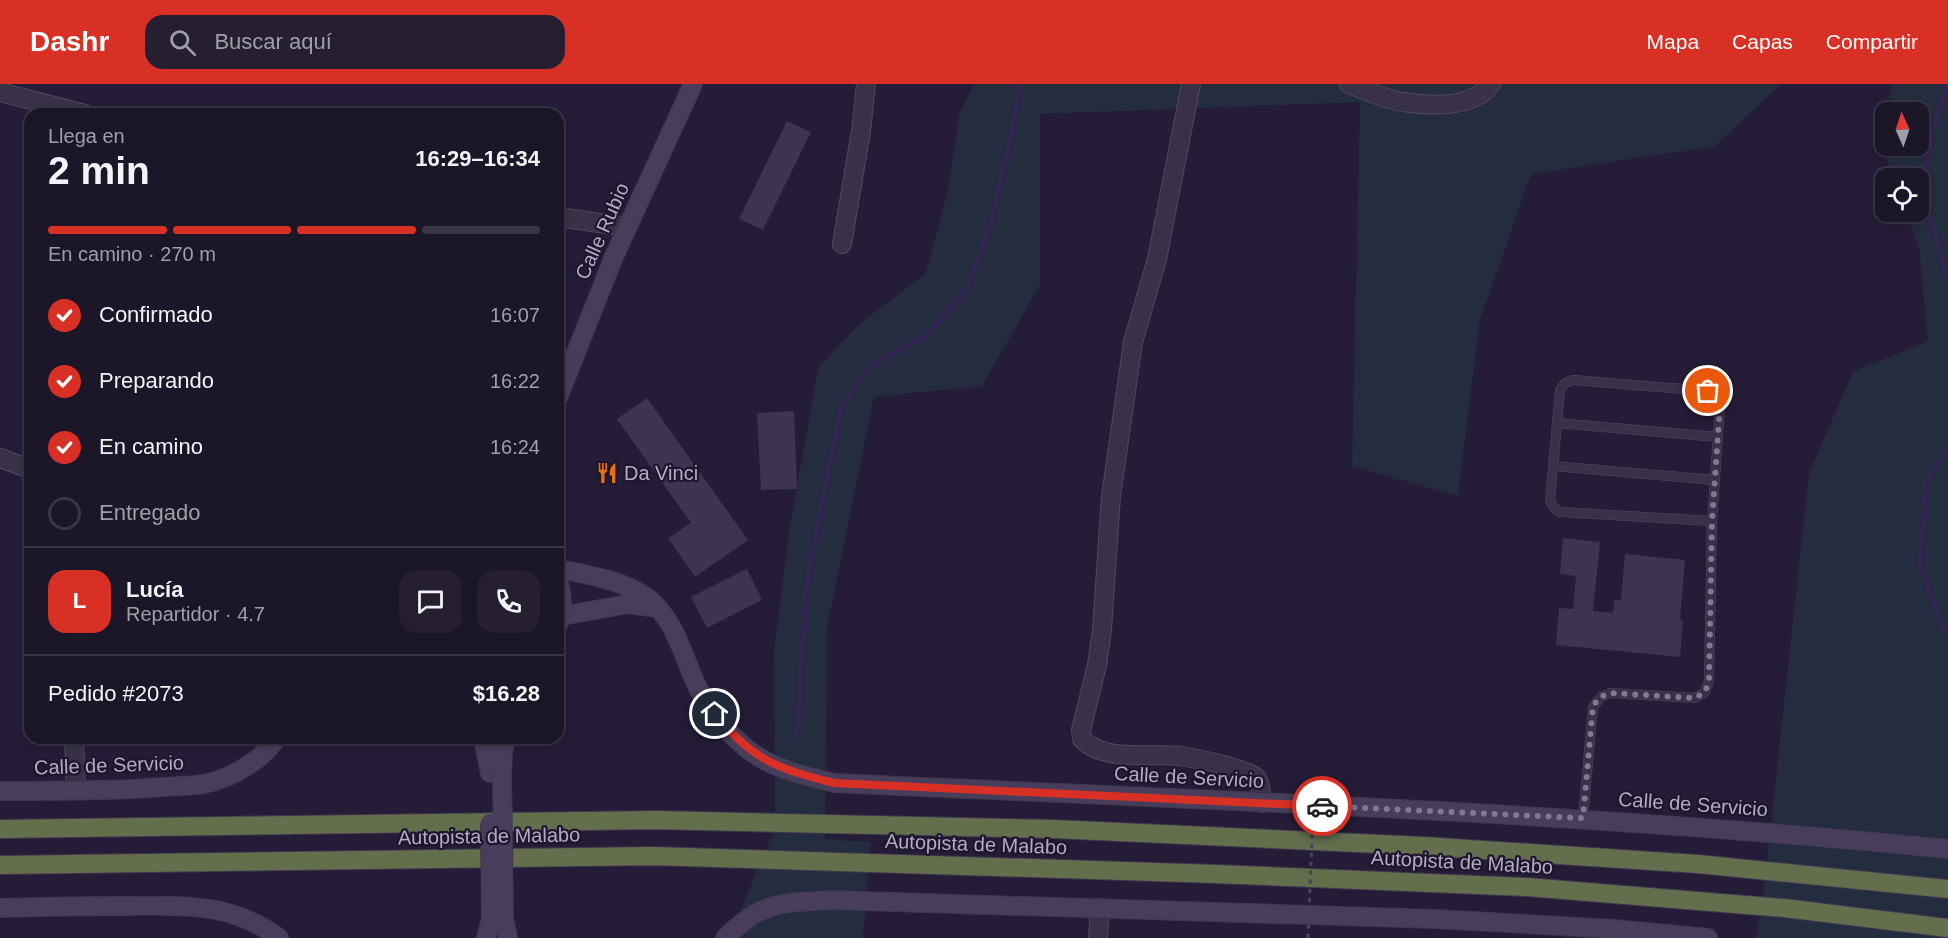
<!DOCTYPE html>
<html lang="es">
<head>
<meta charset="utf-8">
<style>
  :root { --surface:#1c1629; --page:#251f31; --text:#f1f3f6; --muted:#a09fa8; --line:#3a3546; --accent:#d93025 }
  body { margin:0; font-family:Arial,sans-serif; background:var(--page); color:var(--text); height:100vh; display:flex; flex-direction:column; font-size:22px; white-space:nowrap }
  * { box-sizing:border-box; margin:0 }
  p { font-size:20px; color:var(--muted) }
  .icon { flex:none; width:33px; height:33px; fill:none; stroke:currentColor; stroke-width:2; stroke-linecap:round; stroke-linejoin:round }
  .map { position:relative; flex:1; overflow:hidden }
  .drawer { position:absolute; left:24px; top:24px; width:540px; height:636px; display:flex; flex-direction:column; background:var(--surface); border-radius:18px; box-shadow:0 3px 9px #0003,0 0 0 2px var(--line) }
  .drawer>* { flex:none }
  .needle { width:39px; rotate:357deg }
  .tools { position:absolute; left:1875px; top:18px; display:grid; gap:12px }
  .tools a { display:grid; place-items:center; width:54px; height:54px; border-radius:12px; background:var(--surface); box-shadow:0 3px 9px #0003,0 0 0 2px var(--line); font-size:30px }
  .pin { position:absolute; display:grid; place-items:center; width:51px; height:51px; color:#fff; margin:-26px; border:3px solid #fff; border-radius:50%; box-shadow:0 2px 6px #0007 }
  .courier { position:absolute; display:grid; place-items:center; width:60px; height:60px; margin:-30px; border:4px solid #d93025; border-radius:50%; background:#fff; color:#222; box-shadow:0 2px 8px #0007 }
  .summary em { font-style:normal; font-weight:600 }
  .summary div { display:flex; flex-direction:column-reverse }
  .summary { display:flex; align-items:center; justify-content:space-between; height:102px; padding:0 24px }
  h1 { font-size:39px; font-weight:600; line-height:45px }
  .bar { display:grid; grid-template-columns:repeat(4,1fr); gap:9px 6px; align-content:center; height:72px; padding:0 24px }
  .bar i { height:8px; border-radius:4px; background:var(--line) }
  .bar .active { background:var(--accent) }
  .bar p { grid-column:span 4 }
  .line { display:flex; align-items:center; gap:15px; padding:0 24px; border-top:2px solid var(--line) }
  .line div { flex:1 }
  .round { display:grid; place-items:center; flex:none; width:63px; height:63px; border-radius:18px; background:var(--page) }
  ol { padding:0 24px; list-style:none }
  li { display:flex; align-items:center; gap:18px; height:66px }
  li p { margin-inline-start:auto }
  li .icon { padding:6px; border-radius:50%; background:var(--accent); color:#fff; stroke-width:4 }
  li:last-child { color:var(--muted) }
  li i { width:33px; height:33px; border:3px solid var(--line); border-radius:50% }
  header { display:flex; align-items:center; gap:36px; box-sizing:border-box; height:84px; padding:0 30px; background:var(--accent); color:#fff }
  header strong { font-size:28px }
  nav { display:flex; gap:33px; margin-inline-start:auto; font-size:21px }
  .search { width:420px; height:54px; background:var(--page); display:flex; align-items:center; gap:15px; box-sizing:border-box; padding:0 21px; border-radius:18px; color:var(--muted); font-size:22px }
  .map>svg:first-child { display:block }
  .green { fill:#242c3f }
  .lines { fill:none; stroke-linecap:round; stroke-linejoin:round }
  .stream { stroke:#332553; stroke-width:4.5 }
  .building { fill:#3d3454 }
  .lane-casing { stroke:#504860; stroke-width:10 }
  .street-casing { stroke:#504860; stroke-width:20 }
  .secondary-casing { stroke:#3e374e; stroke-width:20 }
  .highway-casing { stroke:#40384f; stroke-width:20 }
  .lane { stroke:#383148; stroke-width:9 }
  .street { stroke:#383148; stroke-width:18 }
  .secondary { stroke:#483e5b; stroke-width:18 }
  .highway { stroke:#636e4d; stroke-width:18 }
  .secondary-bridge-casing { stroke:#3e374e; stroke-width:20; stroke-linecap:butt }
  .path-bridge { stroke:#43475d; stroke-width:3; stroke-dasharray:4.5 4.5; stroke-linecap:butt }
  .secondary-bridge { stroke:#483e5b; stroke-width:18 }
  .done { stroke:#817993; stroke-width:6; stroke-dasharray:0 10.8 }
  .route { stroke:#d93025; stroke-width:8 }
  .labels { text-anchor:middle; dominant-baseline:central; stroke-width:4.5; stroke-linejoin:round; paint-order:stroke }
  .street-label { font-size:20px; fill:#b3aac5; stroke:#1d162c }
  .poi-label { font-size:20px; fill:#b3aac5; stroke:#1d162c; text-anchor:start }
</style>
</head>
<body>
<header>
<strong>Dashr</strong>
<div class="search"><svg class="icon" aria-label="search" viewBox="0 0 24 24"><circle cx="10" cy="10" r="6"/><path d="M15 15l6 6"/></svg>Buscar aquí</div>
<nav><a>Mapa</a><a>Capas</a><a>Compartir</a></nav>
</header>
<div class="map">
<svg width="1948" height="854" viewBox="0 0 1948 854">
  <rect width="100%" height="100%" fill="#251d37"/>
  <path class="green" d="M974 0H1781L1715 62 1531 90 1480 236 1458 412 1352 382 1360 18 1040 30V201L982 302 874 313 827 544 825 755 871 758 863 854H729L775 744 774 565 790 443 818 284 857 242 926 189 949 102 959 30Z
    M1891 0H1948V854H1756L1763 814 1809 389 1853 288 1928 257 1919 164 1906 128H1918V94H1894L1882 62 1885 39 1886 62H1918V28H1887Z"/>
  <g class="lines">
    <path class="stream" d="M1948 0 1935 37 1922 101 1948 197
      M1948 366 1925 397 1920 482 1941 539 1948 551
      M797 655 805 507 841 322 870 283 923 253 967 205 991 137 1009 60 1020 0"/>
  </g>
  <path class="building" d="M787 37 811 48 763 146 739 135Z
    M647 314 748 456 695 493 668 454 691 439 617 335Z
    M794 327 797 405 761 406 757 329Z
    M1563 454 1600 458 1593 527 1613 529 1614 516H1621L1625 470 1685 476 1680 535 1683 536 1680 573 1556 561 1559 524 1573 525 1576 492 1560 490Z
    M747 485 762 516 707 544 691 513Z"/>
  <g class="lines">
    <defs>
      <path id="lane" d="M1557 339 1718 353
        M1553 382 1715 396
        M1583 734 1593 623 1601 613 1610 609 1695 614 1705 608 1709 597 1712 437 1720 322 1717 311 1708 307 1573 296 1565 299 1560 306 1550 416 1554 424 1560 428 1712 437"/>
      <path id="street" d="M1191 0 1157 175 1133 258 1111 412 1102 546 1097 581 1081 646 1082 655C1103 678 1151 669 1180 672 1198 675 1216 678 1234 684 1242 687 1253 689 1258 696 1262 702 1260 712 1261 719
        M1349 0C1366 6 1385 16 1403 18 1430 22 1473 25 1491 0
        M0 8 85 30
        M558 133 627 143
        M842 160 861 47 866 0
        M0 374 30 385
        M74 654 76 706
        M1098 854 1100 824"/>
      <path id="secondary" d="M558 314 613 175 693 0
        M558 485C585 490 627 497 649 515 675 537 682 568 695 598 709 628 735 660 764 676 786 688 811 693 834 699 1206 716 1578 728 1948 765
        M558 496C563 511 563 526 558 541
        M561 532 628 520 658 524
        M483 654 490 689
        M502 688 503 669 506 654
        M0 707C54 706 108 708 162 703 176 702 191 702 204 700 232 694 261 677 277 654
        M0 824C39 823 77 822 116 822 176 822 228 816 279 854
        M504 834 508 854
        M486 854 491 835
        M725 854C762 817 781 819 831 816L1435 835 1614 845 1708 854"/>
      <path id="highway" d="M0 745 656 736 1054 745 1423 762 1698 780 1948 805
        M0 781 653 772 1216 790 1527 803 1784 824 1948 844"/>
    </defs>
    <use href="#lane" class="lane-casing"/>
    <use href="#street" class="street-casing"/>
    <use href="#secondary" class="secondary-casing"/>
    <use href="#highway" class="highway-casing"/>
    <use href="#lane" class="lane"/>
    <use href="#street" class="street"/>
    <use href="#secondary" class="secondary"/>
    <use href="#highway" class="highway"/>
    <defs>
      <path id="secondary-bridge" d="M502 688 504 834
        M490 739 491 835"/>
    </defs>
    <use href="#secondary-bridge" class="secondary-bridge-casing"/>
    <path class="path-bridge" d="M1308 854 1314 703"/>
    <use href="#secondary-bridge" class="secondary-bridge"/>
  </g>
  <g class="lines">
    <path class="done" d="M1322 722 1583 734 1593 622 1600 613 1610 609 1695 614 1705 608 1709 597 1712 437 1720 322 1717 311 1708 307"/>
    <path class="route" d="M715 630C752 676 778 685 834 699L1322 722"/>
  </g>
  <defs>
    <symbol id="restaurant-bare" viewBox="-9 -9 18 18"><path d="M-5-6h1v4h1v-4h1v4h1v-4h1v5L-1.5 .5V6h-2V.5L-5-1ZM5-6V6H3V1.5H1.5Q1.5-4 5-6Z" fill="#e8710a" stroke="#1d162c" stroke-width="2.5" paint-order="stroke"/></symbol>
  </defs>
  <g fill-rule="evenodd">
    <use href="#restaurant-bare" x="592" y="374" width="30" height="30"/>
  </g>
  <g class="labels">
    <g class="street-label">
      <text transform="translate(602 147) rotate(-66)">Calle Rubio</text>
      <text transform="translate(109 681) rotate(-2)">Calle de Servicio</text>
      <text transform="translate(1189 693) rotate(3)">Calle de Servicio</text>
      <text transform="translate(1693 720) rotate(4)">Calle de Servicio</text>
      <text transform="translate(489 752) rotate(-1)">Autopista de Malabo</text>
      <text transform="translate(976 760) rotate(2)">Autopista de Malabo</text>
      <text transform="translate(1462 778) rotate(3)">Autopista de Malabo</text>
    </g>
    <g class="poi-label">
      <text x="624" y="389">Da Vinci</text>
    </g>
  </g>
</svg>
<div class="tools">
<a><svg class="needle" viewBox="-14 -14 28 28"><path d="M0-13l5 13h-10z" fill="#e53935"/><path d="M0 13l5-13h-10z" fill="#a09fa8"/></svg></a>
<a><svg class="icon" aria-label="locate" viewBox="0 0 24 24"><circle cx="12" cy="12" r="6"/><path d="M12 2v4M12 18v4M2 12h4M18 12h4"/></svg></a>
</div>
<div class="pin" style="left:1708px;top:307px;background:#ea580c"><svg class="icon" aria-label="bag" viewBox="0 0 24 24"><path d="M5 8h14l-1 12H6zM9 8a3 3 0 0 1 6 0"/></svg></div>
<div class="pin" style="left:715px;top:630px;background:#1f2937"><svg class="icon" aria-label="home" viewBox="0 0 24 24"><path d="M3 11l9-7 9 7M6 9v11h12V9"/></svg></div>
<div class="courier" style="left:1322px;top:722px"><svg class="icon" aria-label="car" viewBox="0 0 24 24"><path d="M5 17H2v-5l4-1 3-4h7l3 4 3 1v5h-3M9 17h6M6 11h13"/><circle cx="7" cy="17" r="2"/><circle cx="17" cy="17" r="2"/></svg></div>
<section class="drawer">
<div class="summary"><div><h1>2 min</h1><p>Llega en</p></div><em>16:29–16:34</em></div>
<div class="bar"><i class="active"></i><i class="active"></i><i class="active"></i><i></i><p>En camino · 270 m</p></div>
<ol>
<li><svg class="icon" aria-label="check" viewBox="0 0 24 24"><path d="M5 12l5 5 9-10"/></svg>Confirmado<p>16:07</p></li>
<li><svg class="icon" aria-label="check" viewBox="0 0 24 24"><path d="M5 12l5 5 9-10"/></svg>Preparando<p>16:22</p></li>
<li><svg class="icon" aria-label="check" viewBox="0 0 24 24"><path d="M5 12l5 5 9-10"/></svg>En camino<p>16:24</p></li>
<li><i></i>Entregado</li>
</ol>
<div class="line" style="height:108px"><b class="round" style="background:var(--accent);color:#fff">L</b><div><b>Lucía</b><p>Repartidor · 4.7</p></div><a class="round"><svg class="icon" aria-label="chat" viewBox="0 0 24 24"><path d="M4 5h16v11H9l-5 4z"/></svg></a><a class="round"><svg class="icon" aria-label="phone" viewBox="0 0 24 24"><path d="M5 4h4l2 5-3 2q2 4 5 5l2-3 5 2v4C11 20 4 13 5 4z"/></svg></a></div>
<div class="line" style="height:78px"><div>Pedido #2073</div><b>$16.28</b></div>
</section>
</div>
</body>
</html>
